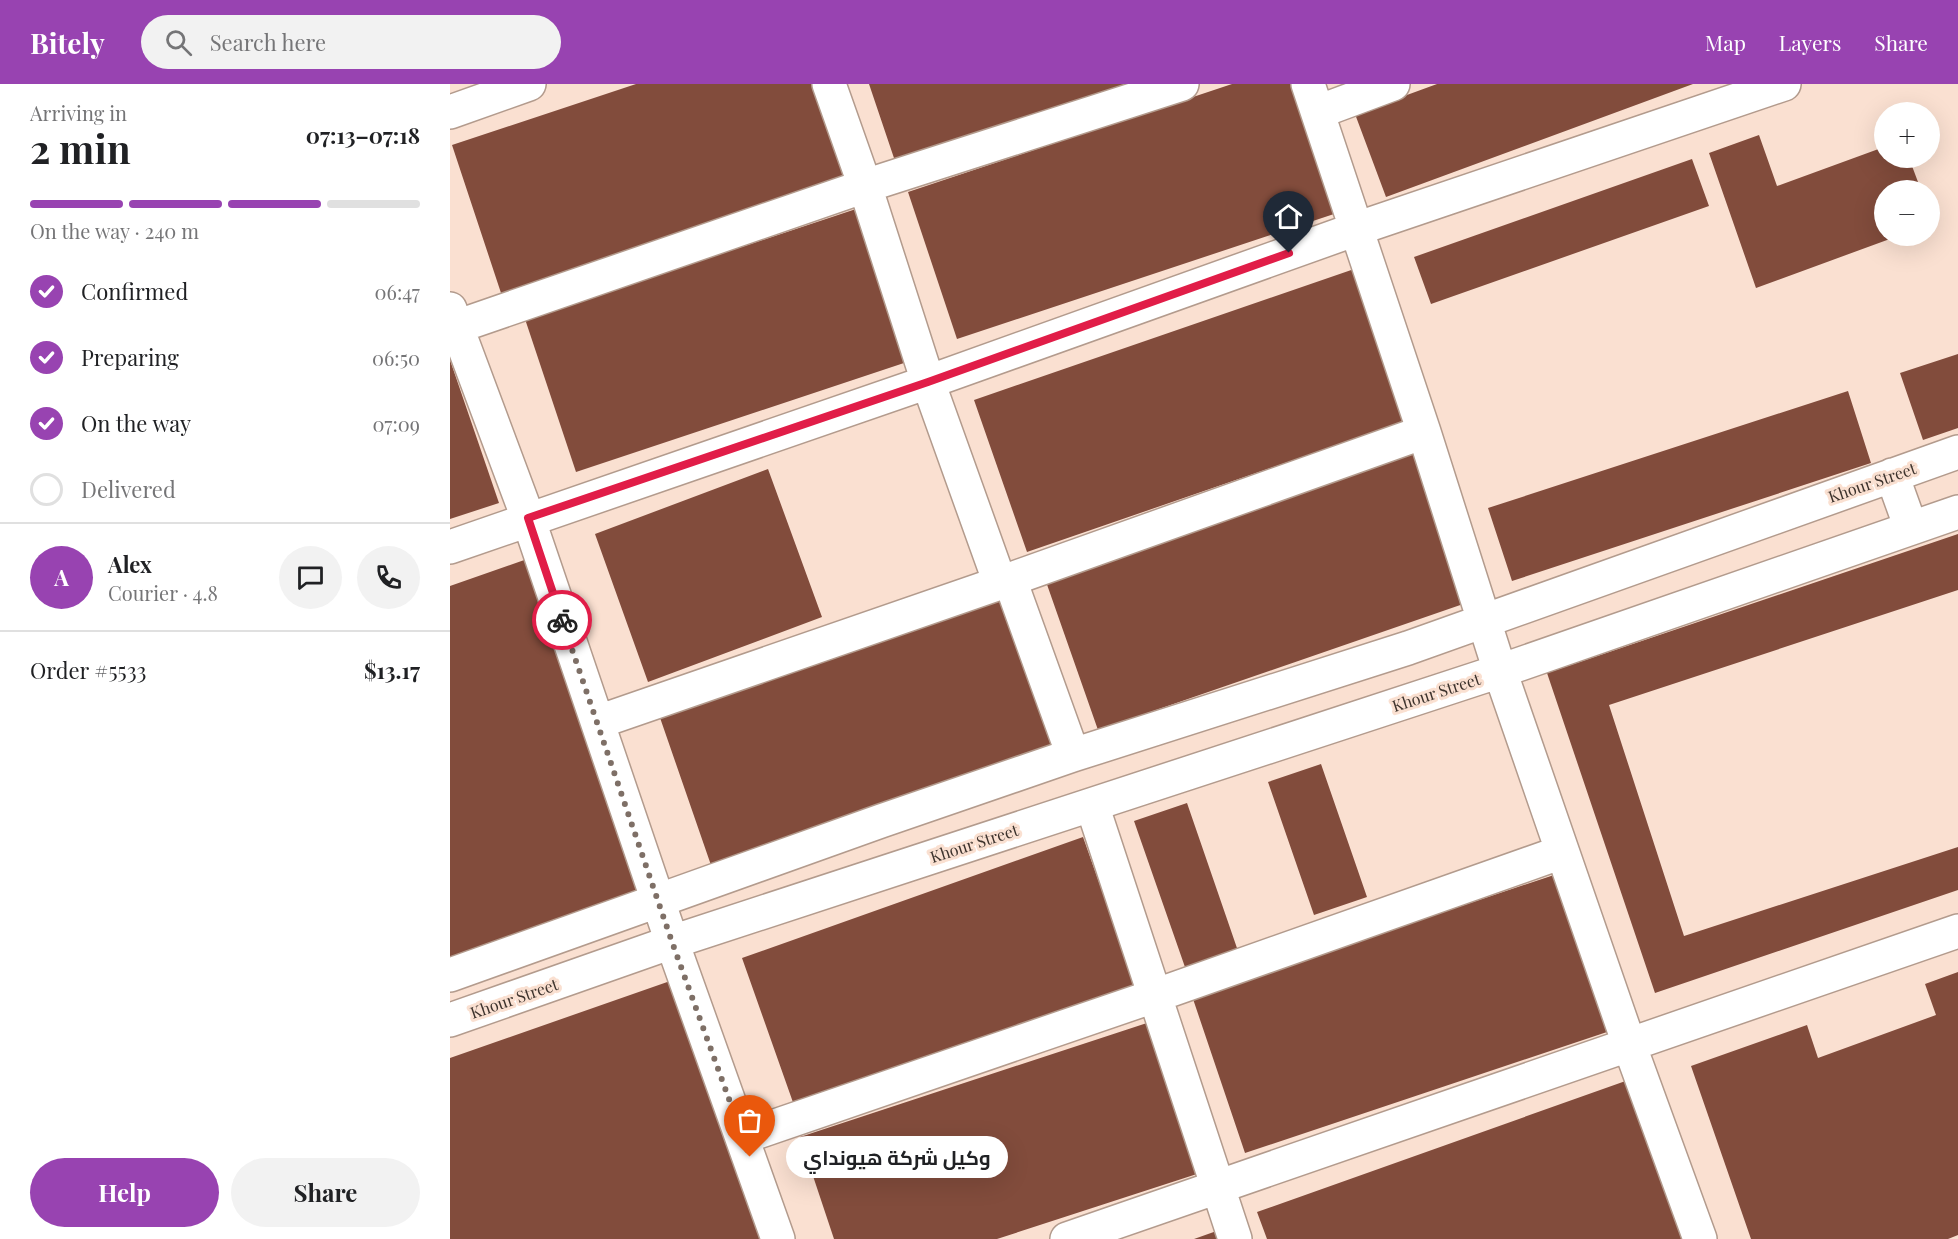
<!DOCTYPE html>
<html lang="en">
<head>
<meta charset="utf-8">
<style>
  :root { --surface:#fff; --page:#f2f2f2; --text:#202124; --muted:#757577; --line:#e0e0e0; --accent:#9843b1 }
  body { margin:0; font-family:"Playfair Display",Cairo,serif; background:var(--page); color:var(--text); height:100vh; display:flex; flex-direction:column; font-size:22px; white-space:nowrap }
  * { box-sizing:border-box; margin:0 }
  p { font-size:20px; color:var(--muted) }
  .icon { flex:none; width:33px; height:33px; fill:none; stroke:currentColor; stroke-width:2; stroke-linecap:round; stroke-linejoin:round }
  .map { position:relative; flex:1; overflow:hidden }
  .drawer { display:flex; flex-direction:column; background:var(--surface); width:450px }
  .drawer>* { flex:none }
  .controls { position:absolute; left:1424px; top:18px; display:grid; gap:12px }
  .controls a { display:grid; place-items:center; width:66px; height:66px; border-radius:50%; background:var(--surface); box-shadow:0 6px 24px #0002; font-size:30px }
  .pin { position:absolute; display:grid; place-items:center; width:51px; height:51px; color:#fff; margin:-62px -26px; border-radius:50% 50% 50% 0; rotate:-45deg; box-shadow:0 0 6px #0007 }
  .pin .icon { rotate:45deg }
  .courier { position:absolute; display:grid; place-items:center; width:60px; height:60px; margin:-30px; border:4px solid #e11d48; border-radius:50%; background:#fff; color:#222; box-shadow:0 2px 8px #0007 }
  .bubble { position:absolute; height:42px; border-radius:21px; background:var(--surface); box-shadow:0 6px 24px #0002; font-size:20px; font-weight:700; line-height:42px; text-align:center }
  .summary em { font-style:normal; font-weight:700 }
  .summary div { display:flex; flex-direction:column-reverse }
  .summary { display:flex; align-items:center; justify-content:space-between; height:102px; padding:0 30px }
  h1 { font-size:39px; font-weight:700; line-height:45px }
  .bar { display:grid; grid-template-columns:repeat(4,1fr); gap:9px 6px; align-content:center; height:72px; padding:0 30px }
  .bar i { height:8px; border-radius:4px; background:var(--line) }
  .bar .on { background:var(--accent) }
  .bar p { grid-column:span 4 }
  .line { display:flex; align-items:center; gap:15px; padding:0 30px; border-top:2px solid var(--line) }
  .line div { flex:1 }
  .round { display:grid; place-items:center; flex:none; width:63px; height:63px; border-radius:32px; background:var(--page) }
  ol { padding:0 30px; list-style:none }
  li { display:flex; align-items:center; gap:18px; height:66px }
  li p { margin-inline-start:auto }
  li .icon { padding:6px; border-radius:50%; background:var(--accent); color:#fff; stroke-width:4 }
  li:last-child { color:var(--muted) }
  li i { width:33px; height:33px; border:3px solid var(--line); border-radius:50% }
  .button { display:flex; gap:12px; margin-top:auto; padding:12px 30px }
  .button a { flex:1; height:69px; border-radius:36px; background:var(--accent); color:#fff; font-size:24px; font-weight:700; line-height:69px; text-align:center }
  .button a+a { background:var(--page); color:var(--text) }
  header { display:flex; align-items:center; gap:36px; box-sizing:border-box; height:84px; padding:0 30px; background:var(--accent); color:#fff }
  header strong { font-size:28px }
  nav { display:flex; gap:33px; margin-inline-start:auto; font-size:21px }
  .search { width:420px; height:54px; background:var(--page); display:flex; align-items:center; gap:15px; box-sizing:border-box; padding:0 21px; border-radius:33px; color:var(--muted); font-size:22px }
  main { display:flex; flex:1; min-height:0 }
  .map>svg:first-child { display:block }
  .building { fill:#824c3c }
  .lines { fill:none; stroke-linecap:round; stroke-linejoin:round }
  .minor-casing { stroke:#b39b8d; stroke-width:36 }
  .minor { stroke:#fff; stroke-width:33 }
  .done { stroke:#7e6f66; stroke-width:6; stroke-dasharray:0 10.8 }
  .route { stroke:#e11d48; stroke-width:8 }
  .labels { text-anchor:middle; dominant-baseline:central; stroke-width:6; stroke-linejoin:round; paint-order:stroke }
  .street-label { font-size:16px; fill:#3c322c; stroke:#fae0d1 }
</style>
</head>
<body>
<header>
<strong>Bitely</strong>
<div class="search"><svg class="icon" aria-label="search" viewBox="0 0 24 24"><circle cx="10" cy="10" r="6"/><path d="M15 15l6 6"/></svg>Search here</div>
<nav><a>Map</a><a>Layers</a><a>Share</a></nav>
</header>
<main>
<section class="drawer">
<div class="summary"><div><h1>2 min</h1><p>Arriving in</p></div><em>07:13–07:18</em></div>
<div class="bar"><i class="on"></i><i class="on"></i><i class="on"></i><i></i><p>On the way · 240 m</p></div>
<ol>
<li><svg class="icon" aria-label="check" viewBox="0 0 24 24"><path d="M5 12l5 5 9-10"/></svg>Confirmed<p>06:47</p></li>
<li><svg class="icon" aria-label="check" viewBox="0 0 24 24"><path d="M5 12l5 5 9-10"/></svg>Preparing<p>06:50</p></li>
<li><svg class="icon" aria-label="check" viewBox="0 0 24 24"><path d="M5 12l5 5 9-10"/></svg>On the way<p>07:09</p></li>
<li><i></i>Delivered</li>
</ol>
<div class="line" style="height:108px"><b class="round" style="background:var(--accent);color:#fff">A</b><div><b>Alex</b><p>Courier · 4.8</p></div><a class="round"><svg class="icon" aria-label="chat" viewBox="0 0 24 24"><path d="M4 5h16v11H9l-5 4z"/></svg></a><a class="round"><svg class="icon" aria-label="phone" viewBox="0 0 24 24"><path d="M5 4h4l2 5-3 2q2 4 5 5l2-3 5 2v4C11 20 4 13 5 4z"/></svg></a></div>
<div class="line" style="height:78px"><div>Order #5533</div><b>$13.17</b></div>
<div class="button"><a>Help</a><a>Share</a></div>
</section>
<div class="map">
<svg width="1508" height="1155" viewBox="0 0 1508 1155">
  <rect width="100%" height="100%" fill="#fae0d1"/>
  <path class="building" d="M186 0H371L403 97 52 212 2 61Z
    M419 0H686L446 80Z
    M782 0H844L887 129 507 255 458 108Z
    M987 0H1243L936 113 905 30Z
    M1309 51 1327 102 1434 63V74H1459L1471 106H1434V152H1448L1306 204 1259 69Z
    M1242 75 1259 122 981 220 964 173Z
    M412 123 463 276 126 388 75 235Z
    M910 183 963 335 577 468 524 316Z
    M1508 270V344L1473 356 1450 289Z
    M0 276 49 419 0 435Z
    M1398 307 1421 379 1062 497 1038 424Z
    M966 364 1019 518 648 646 594 492Z
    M318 385 372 533 198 598 145 450Z
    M1508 450V506L1159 621 1234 852 1508 763V806L1205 909 1097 589Z
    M80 474 199 813 0 883V502Z
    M560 504 615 662 262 784 207 625Z
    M871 680 917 813 864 831 818 698Z
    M737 719 788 867 736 886 684 737Z
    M633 753 686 903 345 1024 292 874Z
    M1113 788 1166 945 795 1069 742 912Z
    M1508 888V1151L1498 1155H1301L1241 982 1357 941 1368 974 1486 931 1475 900Z
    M223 896 314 1155H0V974Z
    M700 938 750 1089 547 1155H384L350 1053Z
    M1184 994 1241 1155H817L807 1128Z
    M775 1144 779 1155H744Z"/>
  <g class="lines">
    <defs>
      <path id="minor" d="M379 0 415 102 478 298 550 499
        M858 0 974 348 1050 587 1179 960 1250 1155
        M0 28 79 0
        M868 28 943 0
        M0 225 78 434 222 858 328 1155
        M6 243 415 102 732 0
        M1442 391 1461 444
        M0 463 478 298 906 145 1334 0
        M560 496 623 671
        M148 638 550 499 974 348
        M642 721 785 1155
        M0 891 431 737 623 671 958 564 1508 368
        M0 936 222 858 1050 587 1508 428
        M293 1053 704 912 1112 768
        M617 1155 1508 847"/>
    </defs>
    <use href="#minor" class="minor-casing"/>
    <use href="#minor" class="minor"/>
  </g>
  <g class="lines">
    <path class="done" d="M112 536 222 858 300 1073"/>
    <path class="route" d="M112 536 78 434 478 298 839 169"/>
  </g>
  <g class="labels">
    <g class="street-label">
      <text transform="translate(1422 398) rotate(-19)">Khour Street</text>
      <text transform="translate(986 608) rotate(-18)">Khour Street</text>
      <text transform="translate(524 759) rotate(-18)">Khour Street</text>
      <text transform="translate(64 914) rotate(-19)">Khour Street</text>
    </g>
  </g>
</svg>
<div class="controls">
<a>+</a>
<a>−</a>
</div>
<div class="pin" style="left:300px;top:1073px;background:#ea580c"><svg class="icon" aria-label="bag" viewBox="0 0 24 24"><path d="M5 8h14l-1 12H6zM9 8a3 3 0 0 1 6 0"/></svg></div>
<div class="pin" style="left:839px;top:169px;background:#1f2937"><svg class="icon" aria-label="home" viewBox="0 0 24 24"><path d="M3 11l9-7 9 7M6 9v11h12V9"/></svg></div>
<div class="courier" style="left:112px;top:536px"><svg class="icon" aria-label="bike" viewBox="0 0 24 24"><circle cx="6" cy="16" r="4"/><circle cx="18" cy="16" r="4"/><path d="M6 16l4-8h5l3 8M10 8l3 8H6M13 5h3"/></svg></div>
<div class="bubble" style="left:336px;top:1052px;width:222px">وكيل شركة هيونداي</div>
</div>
</main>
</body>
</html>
